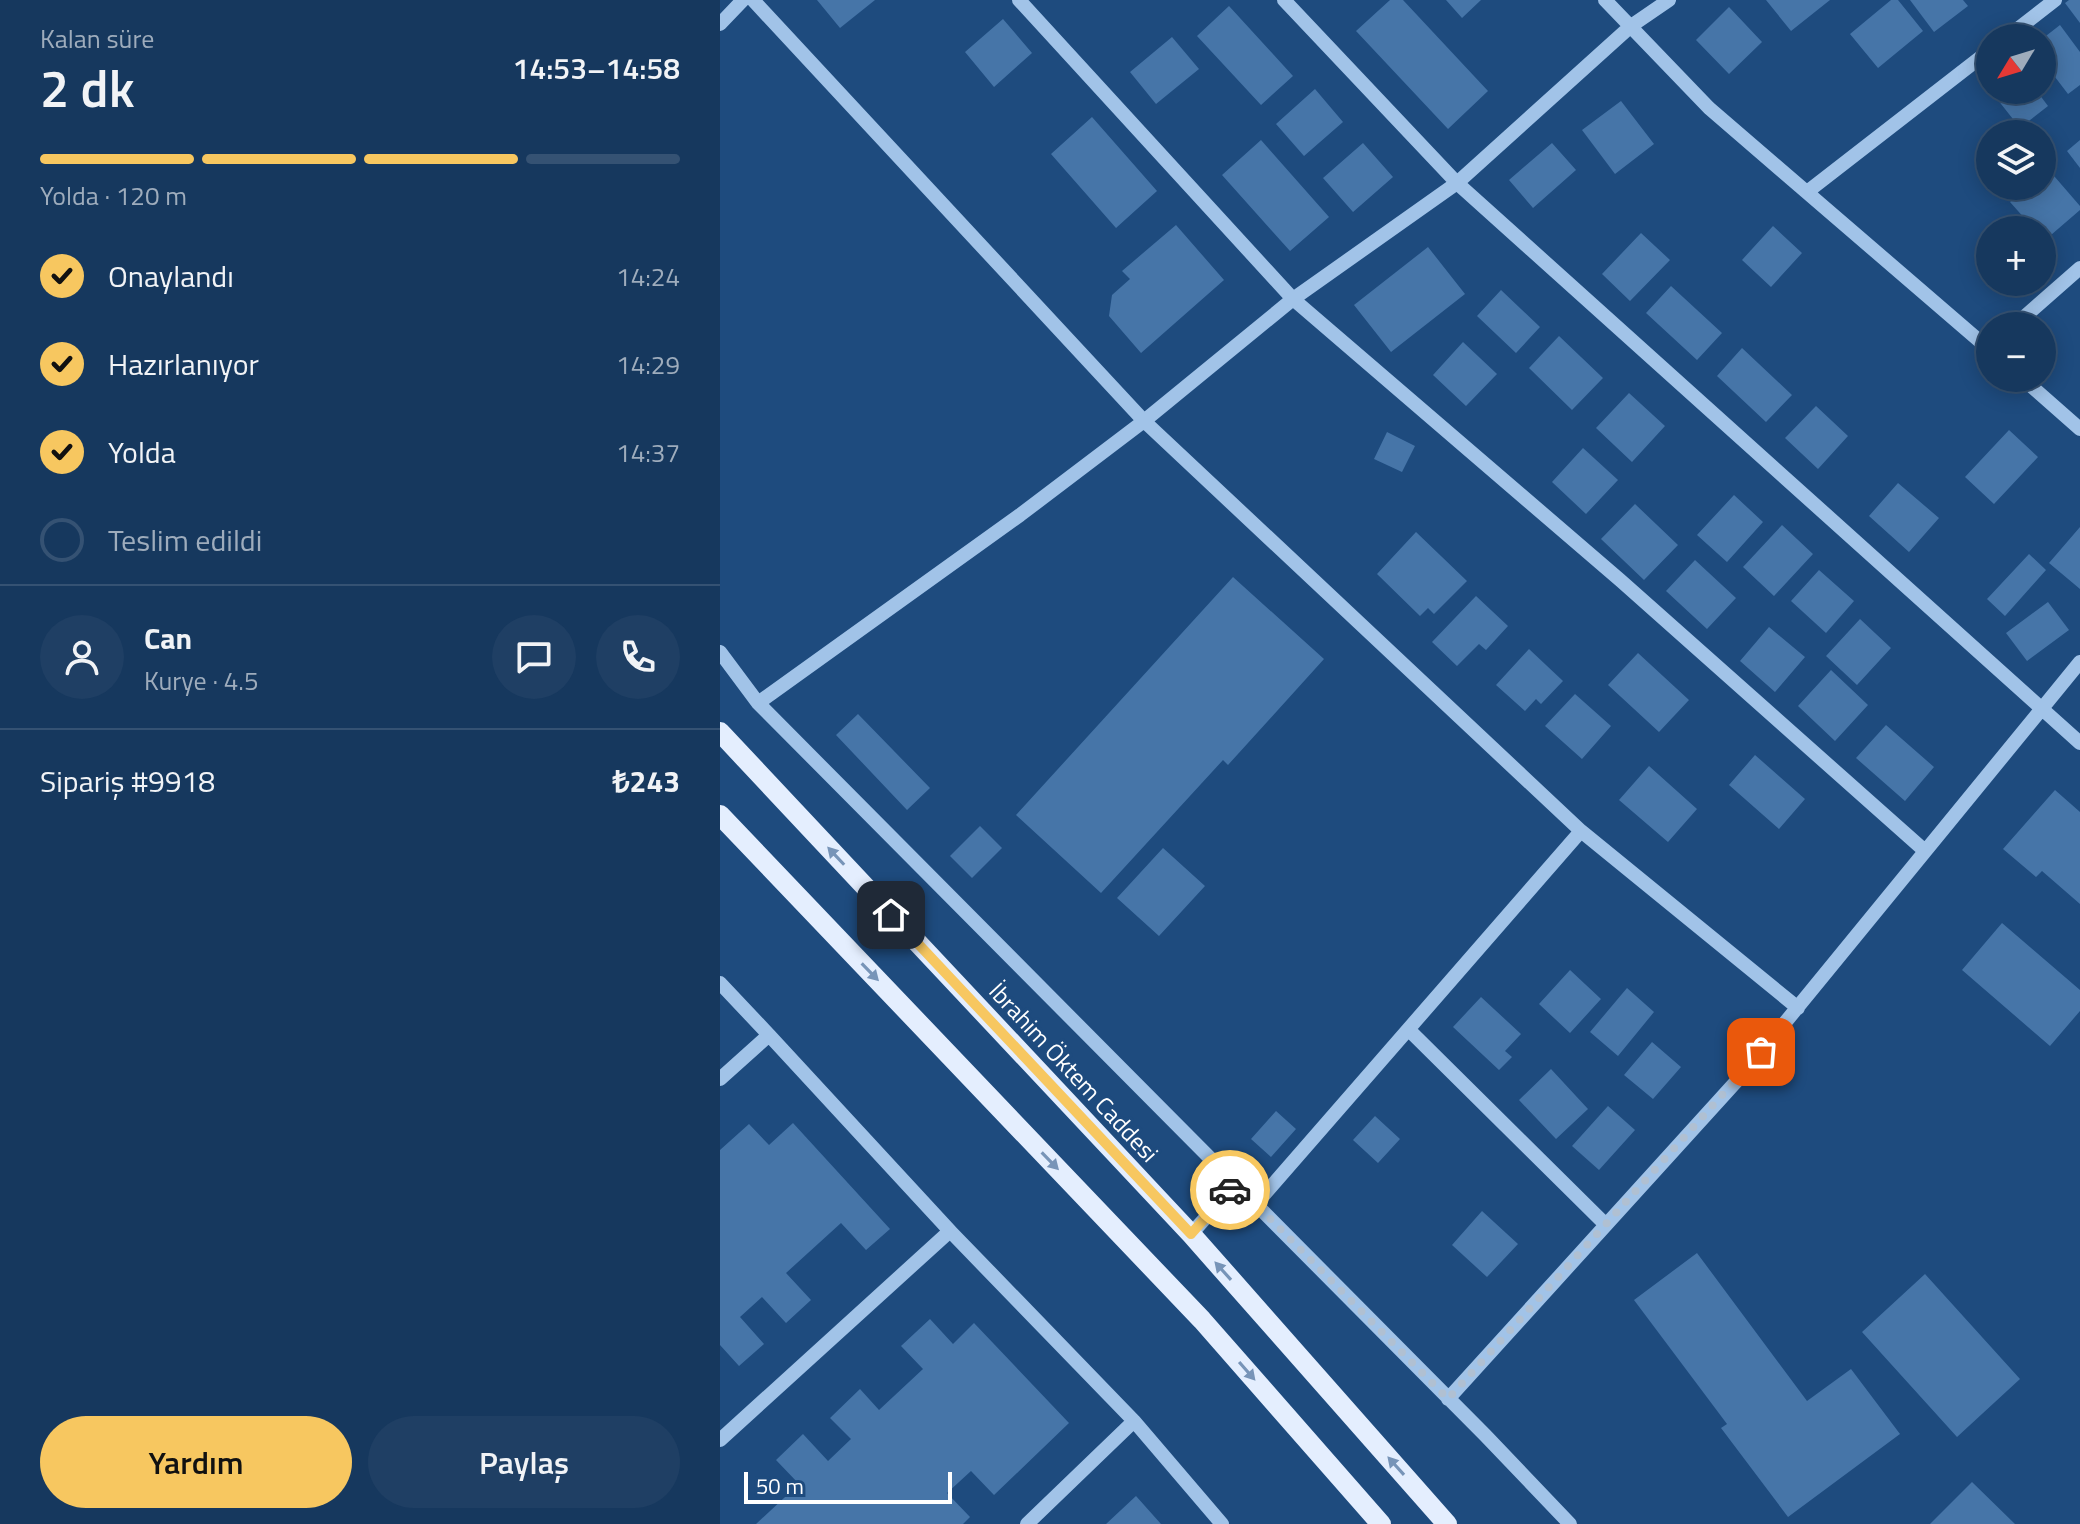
<!DOCTYPE html>
<html lang="tr">
<head>
<meta charset="utf-8">
<style>
  :root { --surface:#16385e; --page:#1f3f64; --text:#f1f3f6; --muted:#9eacbc; --line:#355273; --accent:#f7c760 }
  body { margin:0; font-family:"Titillium Web",sans-serif; background:var(--page); color:var(--text); height:100vh; display:flex; flex-direction:column; font-size:30px; white-space:nowrap }
  * { box-sizing:border-box; margin:0 }
  p { font-size:26px; color:var(--muted) }
  .icon { flex:none; width:44px; height:44px; fill:none; stroke:currentColor; stroke-width:2; stroke-linecap:round; stroke-linejoin:round }
  .map { position:relative; flex:1; overflow:hidden }
  .drawer { display:flex; flex-direction:column; background:var(--surface); width:720px }
  .drawer>* { flex:none }
  .needle { width:52px; rotate:232deg }
  .controls { position:absolute; left:1256px; top:24px; display:grid; gap:16px }
  .controls a { display:grid; place-items:center; width:80px; height:80px; border-radius:50%; background:var(--surface); box-shadow:0 4px 20px #0003,0 0 0 2px var(--line); font-size:40px }
  .scale { position:absolute; left:24px; bottom:20px; width:208px; box-sizing:border-box; padding-left:8px; border:4px solid #fff; border-top:0; font-size:22px; line-height:28px; white-space:nowrap; color:#fff; -webkit-text-stroke:6px #1e4b7e; paint-order:stroke }
  .pin { position:absolute; display:grid; place-items:center; width:68px; height:68px; color:#fff; margin:-34px; border-radius:16px; box-shadow:0 4px 12px #0006 }
  .courier { position:absolute; display:grid; place-items:center; width:80px; height:80px; margin:-40px; border:6px solid #f7c760; border-radius:50%; background:#fff; color:#222; box-shadow:0 2px 10px #0007 }
  .summary em { font-style:normal; font-weight:600 }
  .summary div { display:flex; flex-direction:column-reverse }
  .summary { display:flex; align-items:center; justify-content:space-between; height:136px; padding:0 40px }
  h1 { font-size:52px; font-weight:600; line-height:60px }
  .bar { display:grid; grid-template-columns:repeat(4,1fr); gap:12px 8px; align-content:center; height:96px; padding:0 40px }
  .bar i { height:10px; border-radius:6px; background:var(--line) }
  .bar .selected { background:var(--accent) }
  .bar p { grid-column:span 4 }
  .line { display:flex; align-items:center; gap:20px; padding:0 40px; border-top:2px solid var(--line) }
  .line div { flex:1 }
  .round { display:grid; place-items:center; flex:none; width:84px; height:84px; border-radius:42px; background:var(--page) }
  ol { padding:0 40px; list-style:none }
  li { display:flex; align-items:center; gap:24px; height:88px }
  li p { margin-inline-start:auto }
  li .icon { padding:8px; border-radius:50%; background:var(--accent); color:#111; stroke-width:4 }
  li:last-child { color:var(--muted) }
  li i { width:44px; height:44px; border:4px solid var(--line); border-radius:50% }
  .button { display:flex; gap:16px; margin-top:auto; padding:16px 40px }
  .button a { flex:1; height:92px; border-radius:48px; background:var(--accent); color:#111; font-size:32px; font-weight:600; line-height:92px; text-align:center }
  .button a+a { background:var(--page); color:var(--text) }
  main { display:flex; flex:1; min-height:0 }
  .map>svg:first-child { display:block }
  .building { fill:#4675a8 }
  .lines { fill:none; stroke-linecap:round; stroke-linejoin:round }
  .minor { stroke:#a1c3e8; stroke-width:14 }
  .major { stroke:#e4eefe; stroke-width:20 }
  .oneway { fill:#7794b8 }
  .done { stroke:#b0c0d2; stroke-width:8; stroke-dasharray:0 14.4 }
  .route { stroke:#f7c760; stroke-width:10 }
  .labels { text-anchor:middle; dominant-baseline:central; stroke-width:6; stroke-linejoin:round; paint-order:stroke }
  .street-label { font-size:24px; fill:#fff; stroke:#1e4b7e }
</style>
</head>
<body>
<main>
<section class="drawer">
<div class="summary"><div><h1>2 dk</h1><p>Kalan süre</p></div><em>14:53–14:58</em></div>
<div class="bar"><i class="selected"></i><i class="selected"></i><i class="selected"></i><i></i><p>Yolda · 120 m</p></div>
<ol>
<li><svg class="icon" aria-label="check" viewBox="0 0 24 24"><path d="M5 12l5 5 9-10"/></svg>Onaylandı<p>14:24</p></li>
<li><svg class="icon" aria-label="check" viewBox="0 0 24 24"><path d="M5 12l5 5 9-10"/></svg>Hazırlanıyor<p>14:29</p></li>
<li><svg class="icon" aria-label="check" viewBox="0 0 24 24"><path d="M5 12l5 5 9-10"/></svg>Yolda<p>14:37</p></li>
<li><i></i>Teslim edildi</li>
</ol>
<div class="line" style="height:144px"><a class="round"><svg class="icon" aria-label="person" viewBox="0 0 24 24"><circle cx="12" cy="8" r="4"/><path d="M4 21q1-7 8-7t8 7"/></svg></a><div><b>Can</b><p>Kurye · 4.5</p></div><a class="round"><svg class="icon" aria-label="chat" viewBox="0 0 24 24"><path d="M4 5h16v11H9l-5 4z"/></svg></a><a class="round"><svg class="icon" aria-label="phone" viewBox="0 0 24 24"><path d="M5 4h4l2 5-3 2q2 4 5 5l2-3 5 2v4C11 20 4 13 5 4z"/></svg></a></div>
<div class="line" style="height:104px"><div>Sipariş #9918</div><b>₺243</b></div>
<div class="button"><a>Yardım</a><a>Paylaş</a></div>
</section>
<div class="map">
<svg width="1360" height="1524" viewBox="0 0 1360 1524">
  <rect width="100%" height="100%" fill="#1e4b7e"/>
  <path class="building" d="M97 0H155L120 28Z
    M670 0H683L768 91 728 129 636 31Z
    M726 0H761L742 18Z
    M1046 0H1110L1071 31Z
    M1171 0H1178L1203 31 1158 68 1130 34Z
    M1190 0H1243L1248 6 1214 32Z
    M1349 0H1360V23L1345 3Z
    M509 6 573 76 541 105 477 36Z
    M1009 7 1042 42 1009 74 976 40Z
    M283 19 312 53 274 87 245 52Z
    M1340 25 1360 52V85L1348 94 1322 60V39Z
    M452 37 479 69 436 104 410 72Z
    M595 89 623 122 584 156 556 124Z
    M1270 90H1316L1328 106 1300 128Z
    M901 101 934 144 895 174 862 130Z
    M372 117 437 191 396 228 331 154Z
    M541 140 609 217 570 251 502 175Z
    M1360 140V168L1347 151Z
    M643 143 673 177 633 212 603 178Z
    M832 143 856 170 813 208 789 180Z
    M1328 169 1360 206V210L1324 241 1322 230H1315L1290 202 1308 186H1322V174Z
    M456 225 504 280 421 353 389 316 392 295 410 279 402 271Z
    M1053 226 1082 253 1051 287 1022 260Z
    M921 233 950 260 910 301 882 274Z
    M708 247 745 294 671 352 634 305Z
    M951 286 1002 333 977 360 926 313Z
    M781 290 820 327 796 353 757 316Z
    M839 336 883 378 852 410 809 368Z
    M743 342 777 374 746 406 713 375Z
    M1022 348 1072 395 1046 422 997 376Z
    M909 393 945 426 912 462 876 428Z
    M1096 406 1128 436 1098 469 1065 438Z
    M1289 430 1318 457 1274 504 1245 477Z
    M667 432 695 446 682 472 654 459Z
    M863 448 898 480 866 514 832 482Z
    M1178 483 1219 518 1189 552 1149 516Z
    M1014 495 1043 522 1007 562 977 535Z
    M915 504 958 545 924 580 881 539Z
    M1062 525 1093 554 1054 596 1023 567Z
    M1360 527V589L1329 563Z
    M696 532 747 581 714 614 708 608 700 616 657 574Z
    M1309 554 1326 570 1285 616 1267 599Z
    M975 560 1016 598 987 629 946 591Z
    M1099 570 1134 601 1106 633 1071 601Z
    M513 577 604 659 508 765 503 760 381 893 296 815Z
    M756 596 788 626 766 650 759 644 737 666 712 642Z
    M1328 602 1349 630 1307 661 1286 633Z
    M1140 619 1171 648 1137 685 1106 656Z
    M1049 627 1085 657 1055 692 1020 661Z
    M809 649 843 681 821 704 816 699 805 711 776 685Z
    M918 653 969 700 939 732 888 685Z
    M1111 670 1148 705 1115 741 1078 706Z
    M855 694 891 726 862 759 825 726Z
    M138 714 210 788 187 810 116 735Z
    M1166 725 1214 767 1185 801 1136 758Z
    M1035 755 1085 799 1059 829 1009 785Z
    M929 766 977 809 948 842 899 800Z
    M1335 790 1360 812V904L1322 871 1316 877 1283 849Z
    M260 826 282 848 252 878 230 856Z
    M443 848 485 886 439 936 397 898Z
    M1282 923 1360 990V1011L1330 1046 1242 970Z
    M850 970 881 999 850 1033 819 1004Z
    M907 988 934 1012 898 1056 870 1032Z
    M761 997 801 1034 785 1051 792 1057 779 1070 733 1027Z
    M932 1042 961 1067 933 1099 904 1075Z
    M831 1069 868 1109 836 1139 799 1100Z
    M888 1106 915 1130 879 1170 852 1146Z
    M556 1111 576 1129 551 1157 531 1139Z
    M655 1116 680 1139 658 1163 633 1140Z
    M73 1123 170 1229 146 1250 121 1223 66 1273 91 1300 66 1323 42 1297 20 1317 44 1344 19 1366 0 1345V1150L29 1124 49 1145Z
    M762 1211 798 1244 767 1277 732 1245Z
    M977 1253 1087 1401 1131 1369 1180 1434 1068 1517 1001 1428 1007 1424 914 1300Z
    M1205 1274 1300 1379 1237 1437 1142 1332Z
    M210 1319 233 1344 254 1323 349 1423 274 1495 251 1471 227 1493 250 1517 243 1524H36L79 1484 56 1460 83 1434 108 1461 131 1439 110 1418 140 1389 159 1410 203 1369 181 1346Z
    M1252 1482 1295 1524H1210Z
    M416 1496 441 1524H386Z"/>
  <g class="lines">
    <path class="minor" d="M33 0 424 421 861 831 1078 1008
      M299 0 573 299 900 580 1205 851
      M564 0 737 183 1360 743
      M885 0 989 108 1270 350
      M0 24 23 0
      M1286 38 1335 0
      M1087 192 1270 50
      M1294 326 1360 268
      M1302 378 1360 429
      M0 652 38 703 765 1435 850 1524
      M38 703 300 515 424 421 573 299 737 183 911 26 949 0
      M0 983 49 1035 0 1079
      M689 1030 886 1225
      M49 1035 230 1231 414 1421 502 1524
      M536 1204 861 831
      M471 1234 516 1184
      M728 1399 1023 1074 1360 662
      M0 1440 230 1231
      M307 1524 414 1421"/>
    <path class="major" d="M0 732 471 1234 727 1524
      M0 815 482 1320 661 1524"/>
  </g>
  <defs><path id="oneway-solid" d="M-6-.8H1V-3.2L6.5 0L1 3.2V.8H-6Z" transform="scale(2)"/></defs>
  <g class="oneway">
    <use href="#oneway-solid" transform="translate(116 856) rotate(-133)"/>
    <use href="#oneway-solid" transform="translate(150 972) rotate(46)"/>
    <use href="#oneway-solid" transform="translate(330 1161) rotate(46)"/>
    <use href="#oneway-solid" transform="translate(503 1271) rotate(-132)"/>
    <use href="#oneway-solid" transform="translate(527 1371) rotate(49)"/>
    <use href="#oneway-solid" transform="translate(676 1466) rotate(-132)"/>
  </g>
  <g class="lines">
    <path class="done" d="M510 1190 516 1184 728 1399 1041 1052"/>
    <path class="route" d="M171 915 471 1234 510 1190"/>
  </g>
  <g class="labels">
    <g class="street-label">
      <text transform="translate(354 1072) rotate(47)">İbrahim Öktem Caddesi</text>
    </g>
  </g>
</svg>
<div class="controls">
<a><svg class="needle" viewBox="-14 -14 28 28"><path d="M0-13l5 13h-10z" fill="#e53935"/><path d="M0 13l5-13h-10z" fill="#9eacbc"/></svg></a>
<a><svg class="icon" aria-label="layers" viewBox="0 0 24 24"><path d="M12 4l9 5-9 5-9-5zM3 14l9 5 9-5"/></svg></a>
<a>+</a>
<a>−</a>
</div>
<div class="scale">50 m</div>
<div class="pin" style="left:1041px;top:1052px;background:#ea580c"><svg class="icon" aria-label="bag" viewBox="0 0 24 24"><path d="M5 8h14l-1 12H6zM9 8a3 3 0 0 1 6 0"/></svg></div>
<div class="pin" style="left:171px;top:915px;background:#1f2937"><svg class="icon" aria-label="home" viewBox="0 0 24 24"><path d="M3 11l9-7 9 7M6 9v11h12V9"/></svg></div>
<div class="courier" style="left:510px;top:1190px"><svg class="icon" aria-label="car" viewBox="0 0 24 24"><path d="M5 17H2v-5l4-1 3-4h7l3 4 3 1v5h-3M9 17h6M6 11h13"/><circle cx="7" cy="17" r="2"/><circle cx="17" cy="17" r="2"/></svg></div>
</div>
</main>
</body>
</html>
